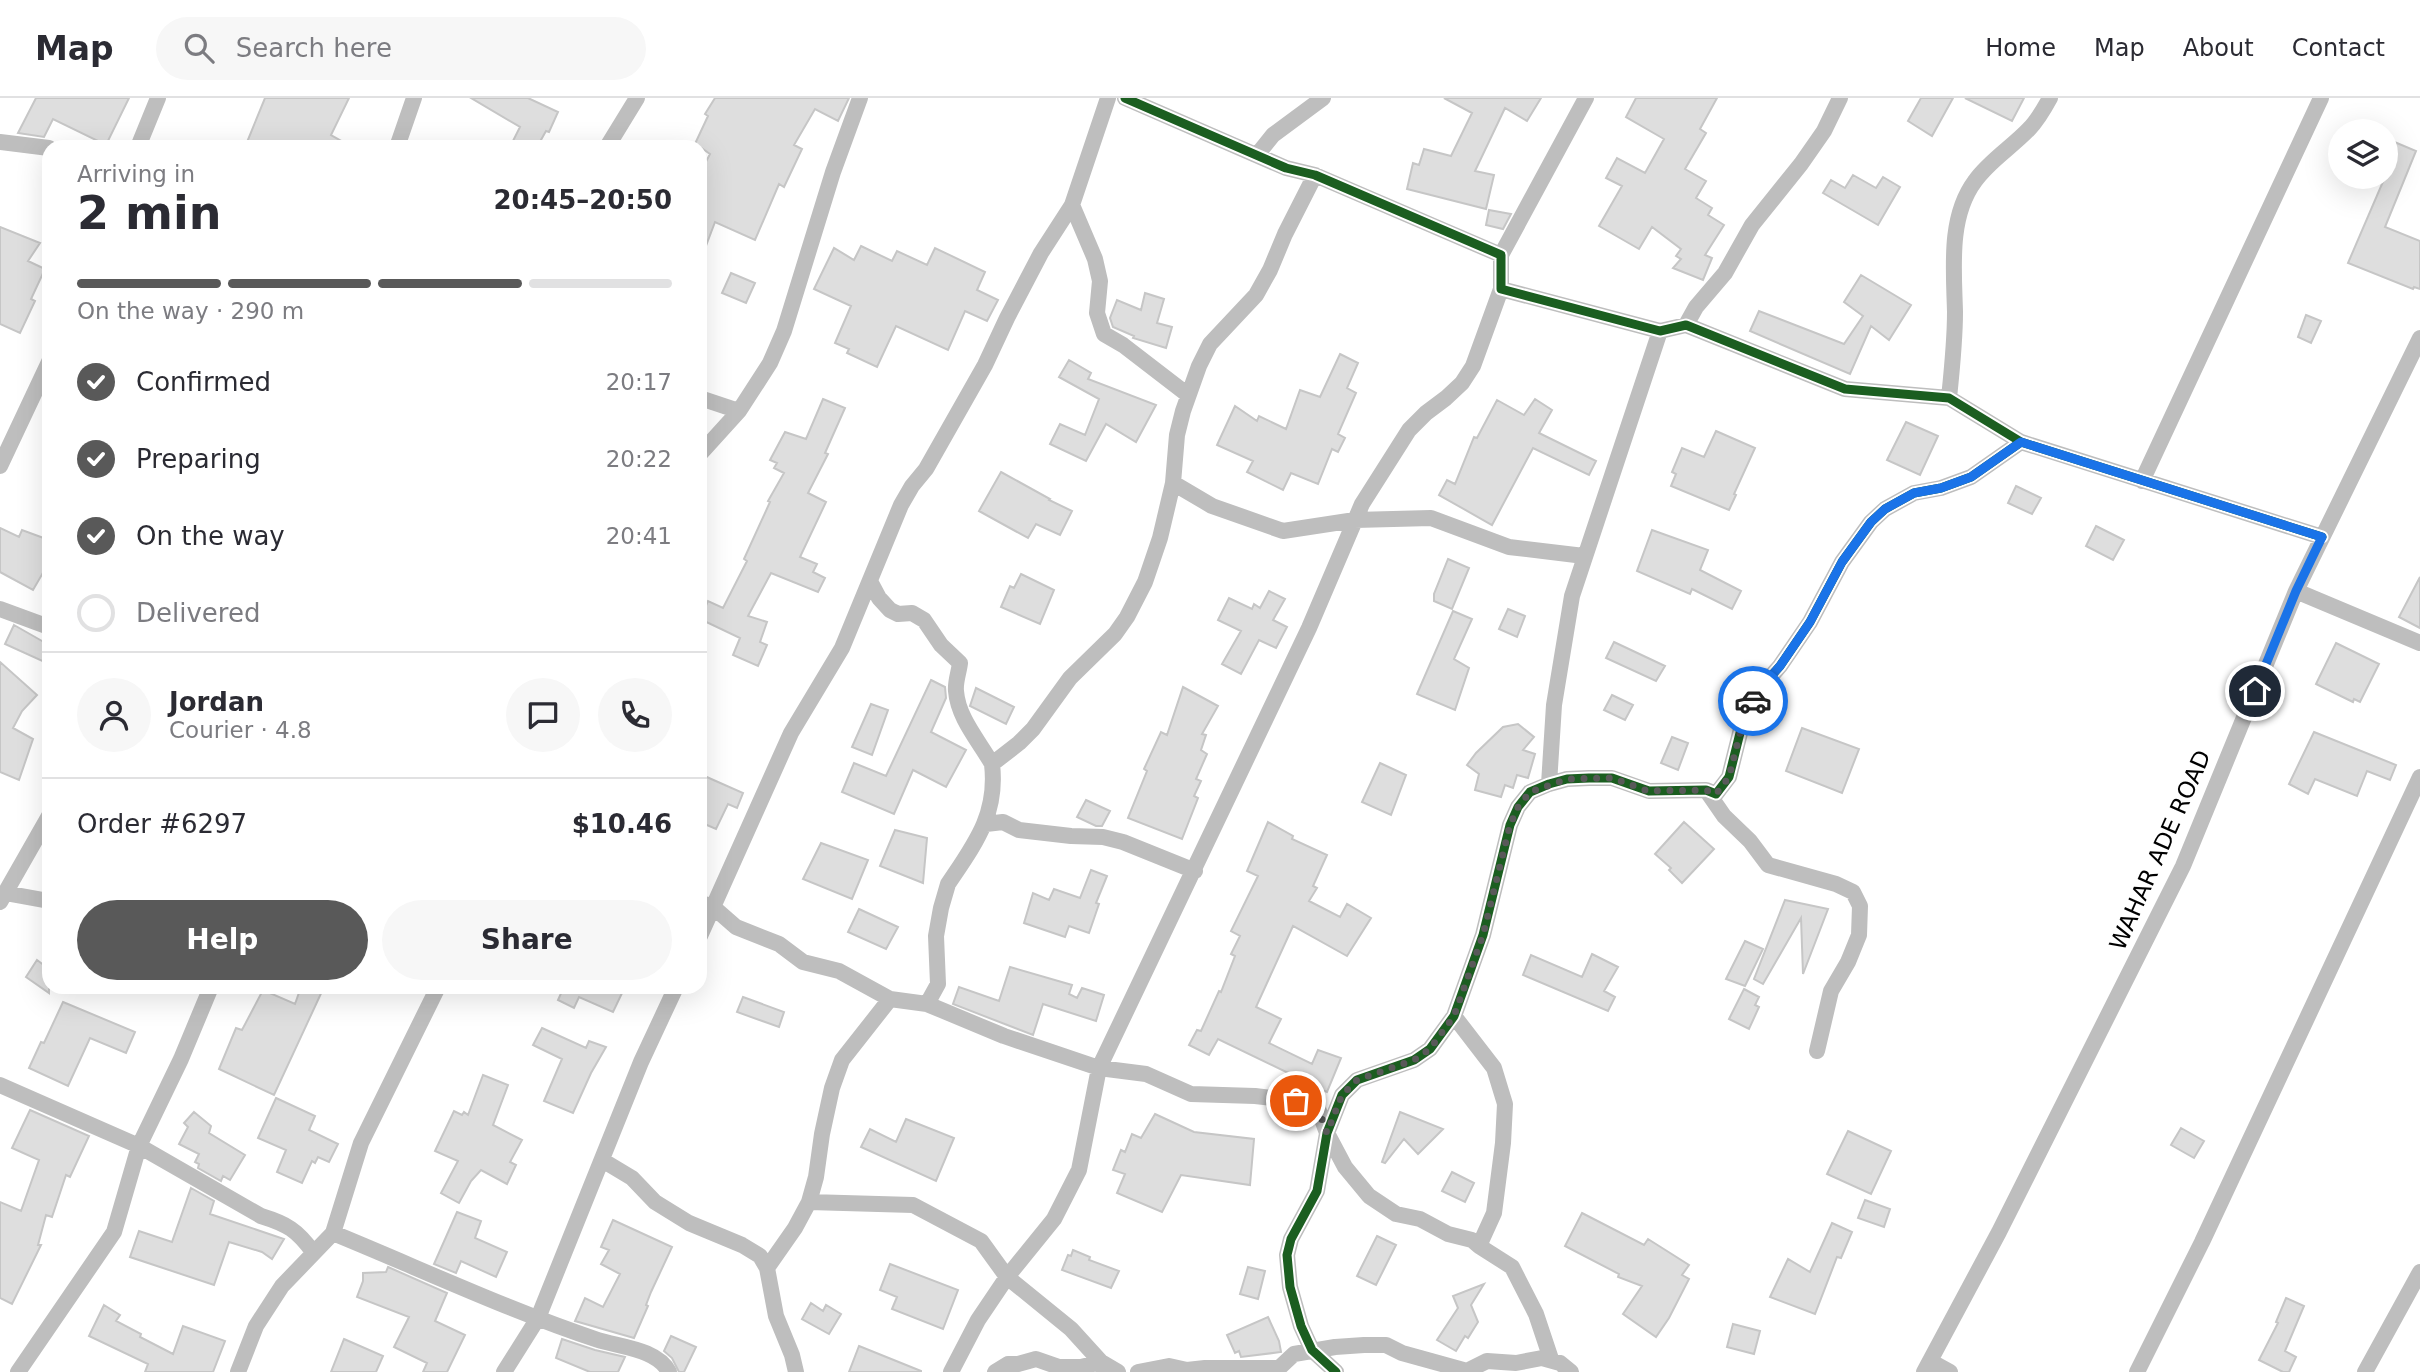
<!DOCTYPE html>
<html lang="en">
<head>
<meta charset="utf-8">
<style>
  :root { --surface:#fff; --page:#f7f7f7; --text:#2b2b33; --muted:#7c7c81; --line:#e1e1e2; --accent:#595959 }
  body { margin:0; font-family:"DejaVu Sans",sans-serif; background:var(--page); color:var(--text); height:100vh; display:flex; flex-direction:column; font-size:26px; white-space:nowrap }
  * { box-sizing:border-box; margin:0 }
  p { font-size:23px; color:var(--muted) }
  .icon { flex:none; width:38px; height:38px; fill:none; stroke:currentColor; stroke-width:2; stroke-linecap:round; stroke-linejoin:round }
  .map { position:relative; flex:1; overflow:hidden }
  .panel { position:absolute; left:42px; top:42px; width:665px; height:854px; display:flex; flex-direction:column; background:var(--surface); border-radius:21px; box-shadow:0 7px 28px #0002 }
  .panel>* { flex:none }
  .tools { position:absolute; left:2328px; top:21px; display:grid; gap:14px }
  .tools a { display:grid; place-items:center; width:70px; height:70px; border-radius:50%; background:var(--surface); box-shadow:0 7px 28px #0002; font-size:35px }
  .pin { position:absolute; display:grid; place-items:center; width:60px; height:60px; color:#fff; margin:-30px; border:4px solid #fff; border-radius:50%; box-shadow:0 2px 7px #0007 }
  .courier { position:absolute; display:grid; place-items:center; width:70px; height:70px; margin:-35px; border:5px solid #1a73e8; border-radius:50%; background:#fff; color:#222; box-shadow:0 2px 9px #0007 }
  .head em { font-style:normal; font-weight:700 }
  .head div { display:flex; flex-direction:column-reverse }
  .head { display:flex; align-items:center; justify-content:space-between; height:119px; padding:0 35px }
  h1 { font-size:46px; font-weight:700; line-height:52px }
  .bar { display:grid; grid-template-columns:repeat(4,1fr); gap:10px 7px; align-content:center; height:84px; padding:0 35px }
  .bar i { height:9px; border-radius:5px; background:var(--line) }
  .bar .on { background:var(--accent) }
  .bar p { grid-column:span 4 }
  .line { display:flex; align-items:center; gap:18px; padding:0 35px; border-top:2px solid var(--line) }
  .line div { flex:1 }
  .round { display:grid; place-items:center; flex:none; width:74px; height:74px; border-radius:37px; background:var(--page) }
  ol { padding:0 35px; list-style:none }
  li { display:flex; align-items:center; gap:21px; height:77px }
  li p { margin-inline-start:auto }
  li .icon { padding:7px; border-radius:50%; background:var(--accent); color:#fff; stroke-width:4 }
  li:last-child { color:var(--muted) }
  li i { width:38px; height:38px; border:4px solid var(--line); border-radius:50% }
  .primary-button { display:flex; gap:14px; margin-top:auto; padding:14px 35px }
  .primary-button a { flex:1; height:80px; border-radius:42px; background:var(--accent); color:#fff; font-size:28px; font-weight:700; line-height:80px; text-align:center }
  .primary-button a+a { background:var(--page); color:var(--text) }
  header { display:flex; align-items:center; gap:42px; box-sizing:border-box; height:98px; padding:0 35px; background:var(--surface); border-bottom:2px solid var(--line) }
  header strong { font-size:33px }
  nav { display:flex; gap:38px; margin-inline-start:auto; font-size:24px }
  .search { width:490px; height:63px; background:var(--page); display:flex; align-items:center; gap:18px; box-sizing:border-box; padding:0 24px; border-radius:38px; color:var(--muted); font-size:26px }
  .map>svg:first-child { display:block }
  .building { fill:#dedede; stroke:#c6c6c6; stroke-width:2 }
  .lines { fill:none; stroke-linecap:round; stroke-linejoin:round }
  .minor { stroke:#bebebe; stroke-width:16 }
  .cycleway-casing { stroke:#fff; stroke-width:13 }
  .cycleway { stroke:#1b5e20; stroke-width:9 }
  .done { stroke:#595959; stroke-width:7; stroke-dasharray:0 12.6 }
  .route { stroke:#1a73e8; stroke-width:9 }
  .labels { text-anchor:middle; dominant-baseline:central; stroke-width:7; stroke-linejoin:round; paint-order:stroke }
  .street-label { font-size:23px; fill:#000; stroke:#fff }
</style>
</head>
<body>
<header>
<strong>Map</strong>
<div class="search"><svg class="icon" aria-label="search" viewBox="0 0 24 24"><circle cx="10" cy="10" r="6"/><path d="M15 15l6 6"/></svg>Search here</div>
<nav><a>Home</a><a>Map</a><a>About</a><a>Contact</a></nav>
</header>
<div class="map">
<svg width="2420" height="1274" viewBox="0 0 2420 1274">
  <rect width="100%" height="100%" fill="#fff"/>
  <path class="building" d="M36 0H129L106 47 53 21 44 39 18 35Z
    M265 0H349L331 37 352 49H245Z
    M471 0H528L558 14 549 34 546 33 537 49H510L520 29Z
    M715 0H849L838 23 815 11 794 47 802 51 784 89 779 86 755 142 715 124 701 161 700 75 710 56 700 49 694 48 708 18 705 16Z
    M1444 0H1541L1527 23 1505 10 1475 73 1494 77 1486 111 1407 91 1413 65 1419 67 1424 51 1451 58 1472 15Z
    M1636 0H1717L1700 31 1706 35 1685 71 1706 83 1696 100 1712 110 1708 117 1724 127 1705 157 1712 160 1703 182 1673 170 1681 161 1676 158 1681 151 1652 129 1639 151 1599 128 1622 88 1606 80 1617 60 1645 75 1664 41 1626 19Z
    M1921 0H1953L1932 38 1908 23Z
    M1965 0H2024L2012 23Z
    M2385 40 2416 53 2385 129 2420 143V191L2414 189 2413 191 2348 165 2385 79Z
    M1853 77 1876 90 1883 79 1900 89 1878 127 1823 95 1831 82 1845 90Z
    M1489 112 1511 116 1503 131 1486 127Z
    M0 129 40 145 28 163 45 171 31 201 35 203 20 235 0 226Z
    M861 148 892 163 897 153 927 167 935 150 985 174 977 192 998 202 987 223 965 213 948 252 896 228 877 269 847 255 849 251 835 245 851 208 814 191 834 150 854 162Z
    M731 175 755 185 746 205 722 195Z
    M1861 177 1911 207 1889 242 1871 228 1850 276 1750 233 1759 213 1844 246 1863 218 1844 204Z
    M1145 195 1164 201 1157 225 1172 229 1166 250 1133 240 1134 238 1113 229 1110 220 1117 202 1141 212Z
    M2306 217 2321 223 2311 245 2298 239Z
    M1340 256 1358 265 1347 290 1356 295 1338 336 1345 340 1338 354 1332 351 1318 386 1291 375 1283 392 1247 374 1253 363 1217 347 1235 308 1257 323 1259 318 1286 331 1300 292 1320 299Z
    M1069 262 1091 275 1088 281 1156 307 1136 344 1106 326 1086 363 1050 346 1060 326 1085 337 1099 301 1059 279Z
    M823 301 845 310 825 355 828 356 808 395 826 404 800 459 817 466 813 474 825 480 818 494 771 475 748 518 767 524 760 544 767 547 758 568 733 557 740 540 700 521 708 503 723 510 747 463 744 461 770 404 768 403 784 375 774 370 777 365 770 362 785 334 806 341Z
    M1535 301 1552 312 1539 335 1596 363 1589 377 1533 350 1492 427 1439 397 1447 382 1455 386 1474 339 1477 340 1497 302 1524 317Z
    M1906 324 1938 338 1920 377 1887 362Z
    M1716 333 1755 350 1734 396 1736 397 1729 412 1671 388 1676 376 1672 374 1682 350 1704 359Z
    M1001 374 1050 401 1049 402 1072 413 1060 437 1036 426 1028 440 979 413Z
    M2016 388 2041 400 2032 416 2008 405Z
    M2096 428 2124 442 2113 462 2086 448Z
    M0 430 19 439 22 432 49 442V475L44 473 33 492 0 474Z
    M1652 432 1708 452 1700 472 1741 493 1732 511 1692 491 1690 496 1637 473Z
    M1448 461 1469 470 1452 511 1434 503V496Z
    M1021 476 1054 492 1040 526 1001 509 1010 488 1014 490Z
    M2420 479V530L2399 519Z
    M1269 493 1285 501 1273 522 1287 529 1276 550 1259 542 1241 576 1222 566 1241 533 1218 522 1229 500 1252 511 1254 506 1260 510Z
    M1508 511 1525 518 1517 539 1499 531Z
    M1453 513 1472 521 1454 561 1469 570 1455 612 1417 596Z
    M14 527 49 547V566L5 546Z
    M1614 544 1665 568 1656 583 1606 560Z
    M2336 545 2379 566 2360 604 2354 601 2353 604 2316 586Z
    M0 564 37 597 22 613 13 630 33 641 19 682 0 674Z
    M931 582 945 589 946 600 931 634 966 652 946 689 913 672 894 716 842 694 854 665 886 678Z
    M1183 589 1218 608 1202 636 1206 637 1201 652 1207 656 1196 681 1201 683 1194 698 1198 700 1182 741 1128 720 1147 673 1144 671 1161 634 1167 637Z
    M976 590 1014 609 1006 626 970 608Z
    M1612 597 1633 607 1625 622 1604 612Z
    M871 606 888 612 872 657 852 649Z
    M1518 626 1534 639 1523 652 1535 656 1528 680 1517 677 1513 690 1505 687 1501 699 1475 692 1479 676 1467 667 1476 655 1503 629Z
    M1802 630 1859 651 1842 695 1786 673Z
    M2314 634 2396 667 2390 682 2367 673 2357 698 2315 681 2308 696 2289 686Z
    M1672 639 1688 645 1678 672 1661 665Z
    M1380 665 1406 677 1391 717 1362 704Z
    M700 676 743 695 737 710 728 706 716 731 700 724Z
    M1086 702 1110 713 1102 728H1096L1077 719Z
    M1268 724 1293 738 1292 741 1327 757 1313 788 1317 790 1309 803 1340 819 1347 806 1371 820 1347 858 1293 828 1256 909 1281 921 1269 945 1312 966 1318 952 1341 960 1327 994 1304 985 1305 983 1218 941 1209 957 1189 947 1197 932 1201 933 1219 893 1221 894 1235 858 1231 856 1240 838 1231 833 1258 778 1247 773Z
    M1684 724 1714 751 1682 785 1669 772 1671 770 1655 756Z
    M895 732 927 740 923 785 880 768Z
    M821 745 868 762 852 801 803 781Z
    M1091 772 1107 778 1096 805 1099 806 1089 835 1069 828 1065 839 1024 825 1033 795 1049 802 1054 791 1080 800Z
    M1785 802 1828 811 1803 876 1801 820 1763 886 1754 881Z
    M859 811 898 829 886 851 848 834Z
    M1745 843 1763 851 1745 888 1726 881Z
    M1592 856 1618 869 1604 893 1615 899 1608 913 1523 877 1531 857 1582 879Z
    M37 862 49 871V895L26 879Z
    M1010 869 1072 887 1069 896 1077 900 1082 890 1104 897 1096 923 1043 906 1033 937 953 906 959 889 999 903Z
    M301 889H324L274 997 219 971 236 930 242 932 263 892 295 906Z
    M558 889H613L623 893 613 914 579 899 574 910 558 902 563 891Z
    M1744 891 1759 899 1755 907 1759 909 1749 931 1729 921Z
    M743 899 784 914 779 929 737 914Z
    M63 904 135 934 126 955 90 940 68 988 29 970 41 944 44 945Z
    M542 930 586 950 589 943 606 949 591 975 573 1015 544 1003 562 961 533 947Z
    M483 977 508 987 493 1027 522 1042 510 1064 516 1067 507 1086 481 1072 471 1083 459 1105 441 1095 458 1063 435 1053 454 1013 462 1017 464 1014 468 1017Z
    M276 1000 315 1018 309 1032 338 1046 329 1064 318 1059 315 1065 312 1063 302 1085 277 1074 286 1052 258 1040Z
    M30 1012 89 1038 70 1079 66 1077 52 1119 46 1117 38 1147H41L12 1206 0 1200V1104L21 1113 39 1062 12 1050Z
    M194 1014 211 1028 209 1035 245 1057 230 1082 223 1078 221 1083 198 1070 199 1066 195 1064 199 1056 179 1046 188 1029 184 1025Z
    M1400 1014 1443 1031 1418 1056 1404 1041 1385 1065 1382 1064Z
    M1155 1016 1194 1034 1254 1041 1250 1087 1181 1077 1162 1114 1117 1095 1125 1076 1113 1072 1121 1052 1125 1054 1132 1036 1141 1040Z
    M906 1021 954 1040 936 1083 861 1049 870 1031 896 1044Z
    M2181 1030 2204 1043 2194 1060 2171 1047Z
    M1848 1033 1891 1053 1871 1096 1827 1076Z
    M1452 1074 1474 1085 1465 1104 1442 1093Z
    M191 1090 214 1103 210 1116 284 1141 272 1161 262 1154 229 1144 214 1187 130 1159 139 1133 172 1144Z
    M1865 1102 1890 1111 1884 1129 1858 1120Z
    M457 1114 481 1123 475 1140 507 1154 496 1179 461 1163 456 1175 434 1166Z
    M1582 1115 1644 1147 1648 1141 1689 1167 1682 1177 1689 1181 1669 1220 1656 1239 1623 1216 1642 1188 1618 1179 1619 1176 1565 1148Z
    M613 1122 672 1149 651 1194 646 1207 648 1208 634 1240 575 1223 585 1200 603 1209 620 1176 601 1166 609 1152 601 1149Z
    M1832 1125 1852 1134 1841 1160 1837 1159 1815 1216 1770 1199 1788 1161 1810 1174Z
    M1377 1138 1396 1147 1376 1187 1357 1178Z
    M1073 1152 1090 1159 1089 1162 1119 1173 1111 1190 1062 1172 1068 1157 1071 1158Z
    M890 1166 958 1192 943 1231 892 1211 897 1199 880 1192Z
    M388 1169 447 1195 435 1223 465 1237 447 1274H423L427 1265 394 1249 409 1219 357 1199 363 1183V1175L386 1174Z
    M1248 1169 1265 1173 1258 1201 1240 1196Z
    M1484 1186 1471 1207 1478 1224 1468 1240 1465 1238 1456 1253 1437 1242 1458 1210 1453 1198Z
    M2286 1200 2304 1208 2285 1253 2296 1259 2289 1274H2283L2259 1262 2278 1225 2276 1224Z
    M811 1205 823 1213 826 1207 841 1216 829 1236 802 1221Z
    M104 1207 120 1217 116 1223 141 1236 140 1239 173 1256 183 1228 225 1243 213 1274H145L148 1266 89 1238Z
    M1268 1219 1279 1243 1281 1254 1241 1259 1239 1253 1235 1255 1227 1237Z
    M1733 1226 1760 1233 1754 1256 1727 1249Z
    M671 1238 696 1249 684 1274H679L672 1260 664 1253Z
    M344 1241 383 1258 376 1274H331Z
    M562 1241 595 1252 625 1259 618 1274H590L556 1260Z
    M859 1248 921 1273V1274H849Z"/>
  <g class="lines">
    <path class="minor" d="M1125 0 1286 70 1315 77 1501 157V191L1660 233 1686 227 1845 291 1949 300 2021 344 2322 439
      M0 44 49 50
      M138 49 158 0
      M397 49 414 0
      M607 49 637 0
      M1257 57 1273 37 1323 0
      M1072 107 1095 161 1100 183 1097 215 1104 236 1123 247 1188 297
      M1501 157 1586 0
      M1686 227 1696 209 1725 175 1752 127 1801 66 1824 33 1840 0
      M700 300 739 313
      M1949 300C1952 271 1955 243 1955 214 1954 172 1948 119 1975 83 1989 63 2012 49 2029 31 2038 22 2044 11 2050 0
      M700 356 739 313 770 265 784 233 833 74 860 0
      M0 368 49 264
      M2142 383 2321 0
      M1173 385 1212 408 1283 433 1355 422 1431 420 1509 449 1584 458
      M871 485 879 500 890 512 898 516 912 515 924 522 941 547 960 565C959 574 955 584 956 593 958 620 979 643 992 666
      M2296 493 2420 545
      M0 511 49 529
      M1549 686 1554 607 1572 498 1660 233
      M1706 692 1724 718 1750 743 1768 767 1836 786 1853 794 1860 808 1859 837 1848 864 1831 893 1817 953
      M986 726 1003 724 1019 732 1071 738 1103 739 1123 744 1195 773
      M5 795 49 803
      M0 804 49 718
      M700 805 712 808 736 829 779 846 803 864 839 873 890 901 927 906 1004 938 1099 970 1146 976 1191 996 1255 998 1316 1005 1327 1035 1345 1069 1369 1098 1396 1116 1420 1121 1448 1136 1472 1142 1479 1148 1512 1169 1536 1216 1551 1261
      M700 838 791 635 842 550 901 407 912 388 926 371 985 267 1007 220 1041 155 1072 107 1108 0
      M927 906 938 886 936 838 941 810 948 786C974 747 998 717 992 666L1019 645 1033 631 1070 580 1115 536 1127 519 1145 484 1160 440 1173 385 1177 337 1183 313 1199 268 1210 246 1256 197 1270 172 1285 136 1315 77
      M1454 918 1494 970 1505 1006 1503 1045 1494 1115 1479 1148
      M0 987 139 1048 261 1118C287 1126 297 1132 313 1154
      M602 1062 632 1080 655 1104 689 1125 742 1147 760 1158 767 1170 776 1218 792 1257 796 1274
      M809 1104 913 1107 981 1143 1007 1179 1071 1231 1101 1264 1104 1274
      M333 1135C421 1171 508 1212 598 1242 620 1249 657 1251 669 1274
      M767 1170 795 1130 809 1104 816 1079 822 1036 832 990 842 962 890 901
      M1930 1263 1950 1274
      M18 1274 114 1134 139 1048 181 961 211 889
      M238 1274 256 1228 282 1188 333 1135 361 1045 438 889
      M504 1274 538 1220 641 964 676 889
      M951 1274 978 1222 1007 1179 1054 1121 1079 1072 1099 970 1309 530 1362 406 1409 332 1426 315 1446 300 1462 285 1473 268 1501 191
      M995 1274 1008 1266H1018L1036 1261 1059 1269H1081L1101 1264 1118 1274
      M1138 1274 1169 1268 1187 1272 1205 1270H1279L1294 1256 1335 1249 1364 1247H1386L1402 1255 1467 1273 1487 1263 1516 1265 1542 1260 1560 1265 1571 1274
      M1336 1274 1312 1252 1301 1228 1290 1189 1287 1157 1291 1141 1317 1093 1327 1035 1342 997 1357 982 1414 962 1430 951 1454 918 1483 837 1510 727 1518 709 1530 694 1549 686 1567 681 1589 680H1612L1649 693 1706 692 1716 696 1729 679 1743 623 1758 593 1780 568 1810 524 1842 464 1871 424 1885 411 1914 395 1941 390 1971 379 2021 344
      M1924 1274 1999 1134 2183 768 2296 493 2420 240
      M2137 1274 2202 1144 2420 679
      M2365 1274 2420 1174"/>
    <defs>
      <path id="cycleway" d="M1125 0 1286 70 1315 77 1501 157V191L1660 233 1686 227 1845 291 1949 300 2021 344 2322 439
        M1336 1274 1312 1252 1301 1228 1290 1189 1287 1157 1291 1141 1317 1093 1327 1035 1342 997 1357 982 1414 962 1430 951 1454 918 1483 837 1510 727 1518 709 1530 694 1549 686 1567 681 1589 680H1612L1649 693 1706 692 1716 696 1729 679 1743 623 1758 593 1780 568 1810 524 1842 464 1871 424 1885 411 1914 395 1941 390 1971 379 2021 344"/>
    </defs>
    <use href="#cycleway" class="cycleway-casing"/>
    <use href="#cycleway" class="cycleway"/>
  </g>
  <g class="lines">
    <path class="done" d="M1296 1003 1316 1005 1327 1035 1342 997 1357 982 1414 962 1430 951 1454 918 1483 837 1510 727 1518 709 1530 694 1567 681 1612 680 1648 693 1706 692 1716 696 1729 679 1743 623 1753 603"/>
    <path class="route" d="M1753 603 1758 593 1780 568 1810 524 1842 464 1871 424 1885 411 1914 395 1941 390 1971 379 2021 344 2322 439 2296 493 2255 593"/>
  </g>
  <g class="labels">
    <g class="street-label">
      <text transform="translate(2160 752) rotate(-66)">WAHAR ADE ROAD</text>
    </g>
  </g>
</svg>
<div class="tools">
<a><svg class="icon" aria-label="layers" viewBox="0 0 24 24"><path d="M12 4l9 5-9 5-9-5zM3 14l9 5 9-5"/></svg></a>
</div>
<div class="pin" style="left:1296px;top:1003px;background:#ea580c"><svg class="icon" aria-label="bag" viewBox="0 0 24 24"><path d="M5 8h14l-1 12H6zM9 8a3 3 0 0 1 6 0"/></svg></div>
<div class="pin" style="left:2255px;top:593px;background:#1f2937"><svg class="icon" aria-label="home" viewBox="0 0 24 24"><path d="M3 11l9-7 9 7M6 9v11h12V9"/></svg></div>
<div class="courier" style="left:1753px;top:603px"><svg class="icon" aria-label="car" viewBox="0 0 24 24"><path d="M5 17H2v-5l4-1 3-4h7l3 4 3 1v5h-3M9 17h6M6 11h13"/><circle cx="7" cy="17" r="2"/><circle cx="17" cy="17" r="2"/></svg></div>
<section class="panel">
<div class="head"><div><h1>2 min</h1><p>Arriving in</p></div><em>20:45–20:50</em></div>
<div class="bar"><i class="on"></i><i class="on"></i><i class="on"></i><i></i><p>On the way · 290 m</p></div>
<ol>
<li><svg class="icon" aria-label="check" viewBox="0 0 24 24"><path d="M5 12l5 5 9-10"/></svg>Confirmed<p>20:17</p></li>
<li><svg class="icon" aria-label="check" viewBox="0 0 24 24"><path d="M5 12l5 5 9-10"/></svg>Preparing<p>20:22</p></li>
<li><svg class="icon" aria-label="check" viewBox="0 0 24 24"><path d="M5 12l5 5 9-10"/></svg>On the way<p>20:41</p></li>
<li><i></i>Delivered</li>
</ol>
<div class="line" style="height:126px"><a class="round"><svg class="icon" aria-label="person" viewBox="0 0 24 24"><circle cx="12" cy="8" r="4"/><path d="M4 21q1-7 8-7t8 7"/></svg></a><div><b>Jordan</b><p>Courier · 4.8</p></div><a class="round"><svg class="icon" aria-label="chat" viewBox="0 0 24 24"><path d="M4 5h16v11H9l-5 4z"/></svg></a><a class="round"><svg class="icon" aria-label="phone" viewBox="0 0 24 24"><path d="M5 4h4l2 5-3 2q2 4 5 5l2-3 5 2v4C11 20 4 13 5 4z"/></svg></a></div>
<div class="line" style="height:91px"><div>Order #6297</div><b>$10.46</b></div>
<div class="primary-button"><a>Help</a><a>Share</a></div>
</section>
</div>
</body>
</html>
